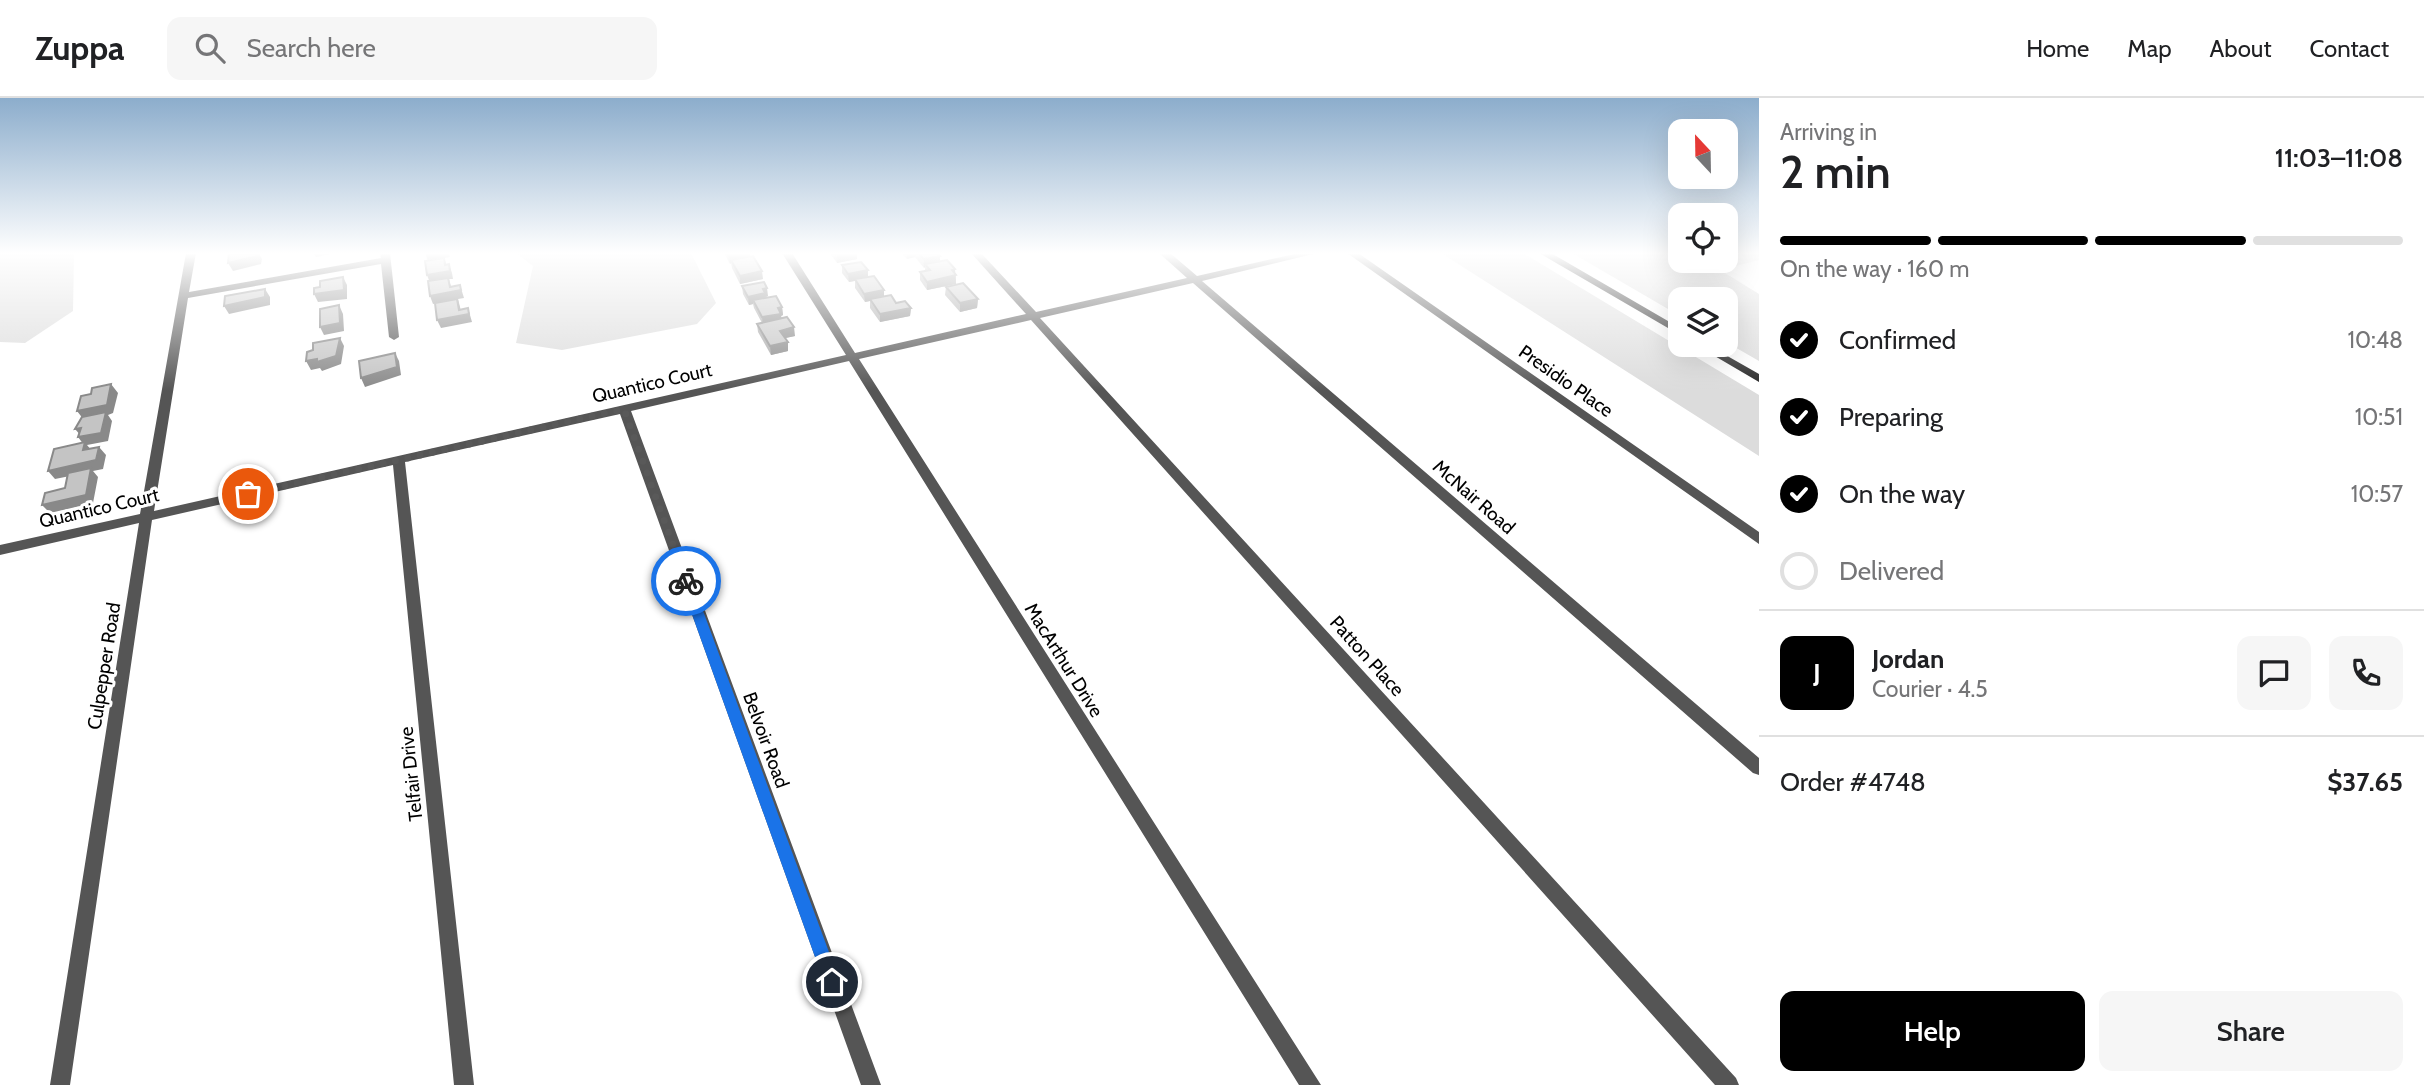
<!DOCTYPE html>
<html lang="en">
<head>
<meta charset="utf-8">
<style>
  :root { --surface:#fff; --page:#f6f6f6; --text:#202124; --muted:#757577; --line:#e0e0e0; --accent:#000 }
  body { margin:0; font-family:Cabin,sans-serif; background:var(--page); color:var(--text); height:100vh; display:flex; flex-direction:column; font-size:26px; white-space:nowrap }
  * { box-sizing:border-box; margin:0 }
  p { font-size:23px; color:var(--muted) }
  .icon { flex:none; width:38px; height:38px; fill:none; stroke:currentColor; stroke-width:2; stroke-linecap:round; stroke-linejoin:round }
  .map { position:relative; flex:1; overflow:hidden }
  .details { display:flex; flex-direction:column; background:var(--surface); width:665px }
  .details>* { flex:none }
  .needle { width:46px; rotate:338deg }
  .buttons { position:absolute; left:1668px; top:21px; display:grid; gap:14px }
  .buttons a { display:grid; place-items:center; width:70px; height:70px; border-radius:14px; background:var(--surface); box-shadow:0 7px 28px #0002; font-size:35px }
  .pin { position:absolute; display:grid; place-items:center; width:60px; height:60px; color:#fff; margin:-30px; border:4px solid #fff; border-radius:50%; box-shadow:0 2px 7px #0007 }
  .courier { position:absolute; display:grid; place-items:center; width:70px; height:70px; margin:-35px; border:5px solid #1a73e8; border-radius:50%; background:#fff; color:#222; box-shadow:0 2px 9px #0007 }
  .overview em { font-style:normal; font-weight:600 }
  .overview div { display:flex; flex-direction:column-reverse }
  .overview { display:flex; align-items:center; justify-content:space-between; height:119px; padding:0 21px }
  h1 { font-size:46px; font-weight:600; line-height:52px }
  .bar { display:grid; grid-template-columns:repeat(4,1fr); gap:10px 7px; align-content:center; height:84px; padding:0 21px }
  .bar i { height:9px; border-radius:5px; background:var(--line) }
  .bar .active { background:var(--accent) }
  .bar p { grid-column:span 4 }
  .line { display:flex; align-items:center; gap:18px; padding:0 21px; border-top:2px solid var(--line) }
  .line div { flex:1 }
  .round { display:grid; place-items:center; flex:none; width:74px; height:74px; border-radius:14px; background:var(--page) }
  ol { padding:0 21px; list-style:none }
  li { display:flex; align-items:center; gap:21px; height:77px }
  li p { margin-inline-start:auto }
  li .icon { padding:7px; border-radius:50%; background:var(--accent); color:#fff; stroke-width:4 }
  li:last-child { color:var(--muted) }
  li i { width:38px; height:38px; border:4px solid var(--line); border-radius:50% }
  .primary-button { display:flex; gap:14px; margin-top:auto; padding:14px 21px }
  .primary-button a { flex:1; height:80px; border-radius:14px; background:var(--accent); color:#fff; font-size:28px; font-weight:600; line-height:80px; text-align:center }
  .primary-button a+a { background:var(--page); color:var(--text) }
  header { display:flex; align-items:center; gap:42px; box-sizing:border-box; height:98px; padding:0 35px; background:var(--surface); border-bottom:2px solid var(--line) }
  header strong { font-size:33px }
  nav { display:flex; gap:38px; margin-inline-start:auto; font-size:24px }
  .search { width:490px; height:63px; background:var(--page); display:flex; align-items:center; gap:18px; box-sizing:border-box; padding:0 24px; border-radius:14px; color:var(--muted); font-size:26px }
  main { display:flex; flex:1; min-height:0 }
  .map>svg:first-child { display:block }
  .green { fill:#dcdcdc }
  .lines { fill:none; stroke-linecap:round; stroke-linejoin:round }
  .street { fill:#555; fill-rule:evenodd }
  .secondary { fill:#222; fill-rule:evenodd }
  .wall { fill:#a9a9a9 }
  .shaded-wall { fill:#898989 }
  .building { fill:#c4c4c4; stroke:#898989; stroke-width:2 }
  .route { fill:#1a73e8 }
  .done { stroke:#595959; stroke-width:7; stroke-dasharray:0 12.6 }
  .labels { text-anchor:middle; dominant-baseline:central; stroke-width:6; stroke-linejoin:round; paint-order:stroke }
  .street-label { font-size:19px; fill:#000; stroke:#fff }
</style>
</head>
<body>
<header>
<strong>Zuppa</strong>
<div class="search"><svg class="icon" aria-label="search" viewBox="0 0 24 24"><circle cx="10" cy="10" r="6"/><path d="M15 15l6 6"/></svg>Search here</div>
<nav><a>Home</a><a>Map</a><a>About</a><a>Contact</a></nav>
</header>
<main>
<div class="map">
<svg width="1759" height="987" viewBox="0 0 1759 987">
  <rect width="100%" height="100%" fill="#fff"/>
  <path class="green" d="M0 155H74L73 213 25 245 0 244Z
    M516 155H691L716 205 697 226 562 252 516 245 533 168Z
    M1441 155H1523L1759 297V358Z
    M1572 155H1680V163H1726V155H1759V162L1720 172 1759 196V263L1726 244V201H1680V218Z"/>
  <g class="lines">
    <path class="street" d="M186 155H196L189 194 381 160 380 155H390L399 239 394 242 389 239 381 166 188 200 154 413 846 257 782 155H792L855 255 1026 216 971 155H981L1036 214 1187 180 1159 155H1170L1197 178 1299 155H1317L1202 183 1759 660V677L1753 675 1193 185 1040 220 1736 980 1739 987H1715L1031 222 859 261 1321 987H1299L849 263 631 313 881 987H861L620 316 405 364 474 987H454L393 367 152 422 70 987H50L139 425 0 457V447L140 416Z
      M1347 155H1358L1759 434V446Z"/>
    <path class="secondary" d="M1539 155H1551L1680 230V237Z
      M1696 247H1708L1759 276V284Z"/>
  </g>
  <path class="wall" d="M724 155H749L750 158 763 181 740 186 732 170 731 165 730 166Z
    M830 155H857V161L837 165Z
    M903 155H937L940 163 956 177V186L927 192 920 182V174L925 173V169L924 170 915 159 907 161 903 157Z
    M842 167 868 179 884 198 896 205 911 210 910 218 880 224 870 210V203L865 204 855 190V183L849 184 842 175Z
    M742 188 768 198 765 200 782 209 783 217 781 218 782 220 795 238 785 240 788 253 771 257 758 234 757 226 762 225 754 210 753 206 749 207 743 196Z
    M946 189 978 201 977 210 960 214 945 197Z"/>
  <path class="shaded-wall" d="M257 155H259L262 161 261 166 233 173 228 165Z
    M314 155H335L316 159Z
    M425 155H449L450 159 444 160 447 168 449 166 452 175 453 181H449L452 194 460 187 464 200 458 201 462 217 468 210 472 224 441 230 437 222 459 212 457 201 433 206 430 198V185L427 177 428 163Z
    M744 155H749L750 162H731V165L730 166 729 158Z
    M848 155H857V161L837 165V157Z
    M907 155H915V159L907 161Z
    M940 158V166H925V169L924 170V161Z
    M955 171 956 186 927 192V184Z
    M868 172V180L849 184 848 176Z
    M762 173 763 181 740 186V178Z
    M343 179 347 187V201L318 204 314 196Z
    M767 190 768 198 765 199 766 204 753 202V206L749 207 748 199 763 191Z
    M265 191 270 199V207L229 216 224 208Z
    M884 192V200L865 204 864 196Z
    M978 201 977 210 960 214V205Z
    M339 207 343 216 344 233 324 237 320 229Z
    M782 209 783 217 781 218 782 224 763 228 762 219 778 210Z
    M911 210 910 218 880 224V216Z
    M794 229 795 238 781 241 780 233Z
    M340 240 344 248 341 266 322 273 320 270 311 272 306 263Z
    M788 244V253L771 257 770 248Z
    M395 255 399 263 401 277 365 289 361 280Z
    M111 286 118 295 113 315 108 317 112 323 108 343 87 347 92 353 83 352 84 347 78 339H82L75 331 81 330 84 322 77 313Z
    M99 349 106 357 103 371 93 373 98 379 93 405 50 415 42 407 90 374 55 381 48 373Z"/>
  <path class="building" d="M229 155H257V158L228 165Z
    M728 155H744L729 158Z
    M918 155H937L940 158 924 161Z
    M753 158 762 173 740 178 731 162Z
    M444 160 445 167 449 166 450 173 427 177 425 163Z
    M947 162 955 171 952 172 956 177 927 184 920 174 930 172 925 166Z
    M861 164 868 172 848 176 842 167Z
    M874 178 884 192 864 196 855 181Z
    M343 179 344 192 314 196V190L320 189V183Z
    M448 180 450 189 460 187 461 192 430 198 428 183Z
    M764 184 767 190 763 191 765 195 748 199 742 188Z
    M963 185 978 201 960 205 946 189Z
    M265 191V199L224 208 225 198Z
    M891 197 896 205 905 203 911 210 880 216 870 201Z
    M776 198 782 209 778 210 781 216 762 219 753 202Z
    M457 201 459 212 468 210 469 216 437 222 435 205Z
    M339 207 340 225 320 229V211Z
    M787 219 794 229 780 233 788 244 770 248 757 226Z
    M340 240 336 258 317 264V261L306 263 307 254 313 252V245Z
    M395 255 397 269 361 280 359 263Z
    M111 286 107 307 77 313 81 298 91 296 92 290Z
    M106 314 101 335 78 339 81 330 75 331 82 319Z
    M85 344 83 352 99 349 96 362 48 373 54 351Z
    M91 370 86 397 42 407 45 395 65 390 68 375Z"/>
  <linearGradient id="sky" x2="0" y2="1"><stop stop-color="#8cadcc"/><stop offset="0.53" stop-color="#fff"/><stop offset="1" stop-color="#fff" stop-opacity="0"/></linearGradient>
  <rect width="1759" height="293" fill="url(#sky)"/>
  <path class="route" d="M686 479 692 483 840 884 838 889 832 892 827 889 824 884 680 483Z"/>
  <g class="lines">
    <path class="done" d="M248 396 624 311 686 483"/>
  </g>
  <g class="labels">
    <g class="street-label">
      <text transform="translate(1566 283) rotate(35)">Presidio Place</text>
      <text transform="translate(652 285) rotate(-13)">Quantico Court</text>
      <text transform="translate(1474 399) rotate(41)">McNair Road</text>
      <text transform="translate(99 410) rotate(-13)">Quantico Court</text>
      <text transform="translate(1367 558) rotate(48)">Patton Place</text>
      <text transform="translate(1064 562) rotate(58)">MacArthur Drive</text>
      <text transform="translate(104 568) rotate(-81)">Culpepper Road</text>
      <text transform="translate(766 642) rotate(70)">Belvoir Road</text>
      <text transform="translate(411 676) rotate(-96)">Telfair Drive</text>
    </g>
  </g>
</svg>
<div class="buttons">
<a><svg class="needle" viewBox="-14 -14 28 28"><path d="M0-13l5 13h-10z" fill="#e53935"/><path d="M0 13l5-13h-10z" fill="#757577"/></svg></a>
<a><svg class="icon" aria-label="locate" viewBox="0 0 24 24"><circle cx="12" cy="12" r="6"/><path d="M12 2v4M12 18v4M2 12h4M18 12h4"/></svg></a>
<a><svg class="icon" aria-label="layers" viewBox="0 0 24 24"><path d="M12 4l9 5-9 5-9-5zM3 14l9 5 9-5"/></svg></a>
</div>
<div class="pin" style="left:248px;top:396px;background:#ea580c"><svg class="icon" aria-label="bag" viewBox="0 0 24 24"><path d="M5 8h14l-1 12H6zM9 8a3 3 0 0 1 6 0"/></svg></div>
<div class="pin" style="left:832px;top:884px;background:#1f2937"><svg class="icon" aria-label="home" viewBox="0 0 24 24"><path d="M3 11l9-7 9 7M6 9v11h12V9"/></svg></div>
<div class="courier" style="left:686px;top:483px"><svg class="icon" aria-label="bike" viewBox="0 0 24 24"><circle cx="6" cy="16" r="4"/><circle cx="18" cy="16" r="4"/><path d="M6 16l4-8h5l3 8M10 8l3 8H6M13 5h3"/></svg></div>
</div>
<section class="details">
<div class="overview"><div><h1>2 min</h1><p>Arriving in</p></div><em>11:03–11:08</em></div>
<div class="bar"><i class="active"></i><i class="active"></i><i class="active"></i><i></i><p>On the way · 160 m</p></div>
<ol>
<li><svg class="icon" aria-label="check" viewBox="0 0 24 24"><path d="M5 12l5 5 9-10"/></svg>Confirmed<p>10:48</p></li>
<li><svg class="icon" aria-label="check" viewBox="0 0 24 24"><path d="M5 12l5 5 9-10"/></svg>Preparing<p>10:51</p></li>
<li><svg class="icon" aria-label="check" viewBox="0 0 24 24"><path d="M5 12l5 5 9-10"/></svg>On the way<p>10:57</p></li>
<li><i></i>Delivered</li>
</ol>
<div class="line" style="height:126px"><b class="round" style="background:var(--accent);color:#fff">J</b><div><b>Jordan</b><p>Courier · 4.5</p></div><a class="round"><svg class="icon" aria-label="chat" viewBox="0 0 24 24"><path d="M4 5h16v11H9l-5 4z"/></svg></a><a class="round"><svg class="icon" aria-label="phone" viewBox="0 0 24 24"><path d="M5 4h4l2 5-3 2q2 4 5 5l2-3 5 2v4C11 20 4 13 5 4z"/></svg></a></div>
<div class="line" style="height:91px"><div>Order #4748</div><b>$37.65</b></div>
<div class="primary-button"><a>Help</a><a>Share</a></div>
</section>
</main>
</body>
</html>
